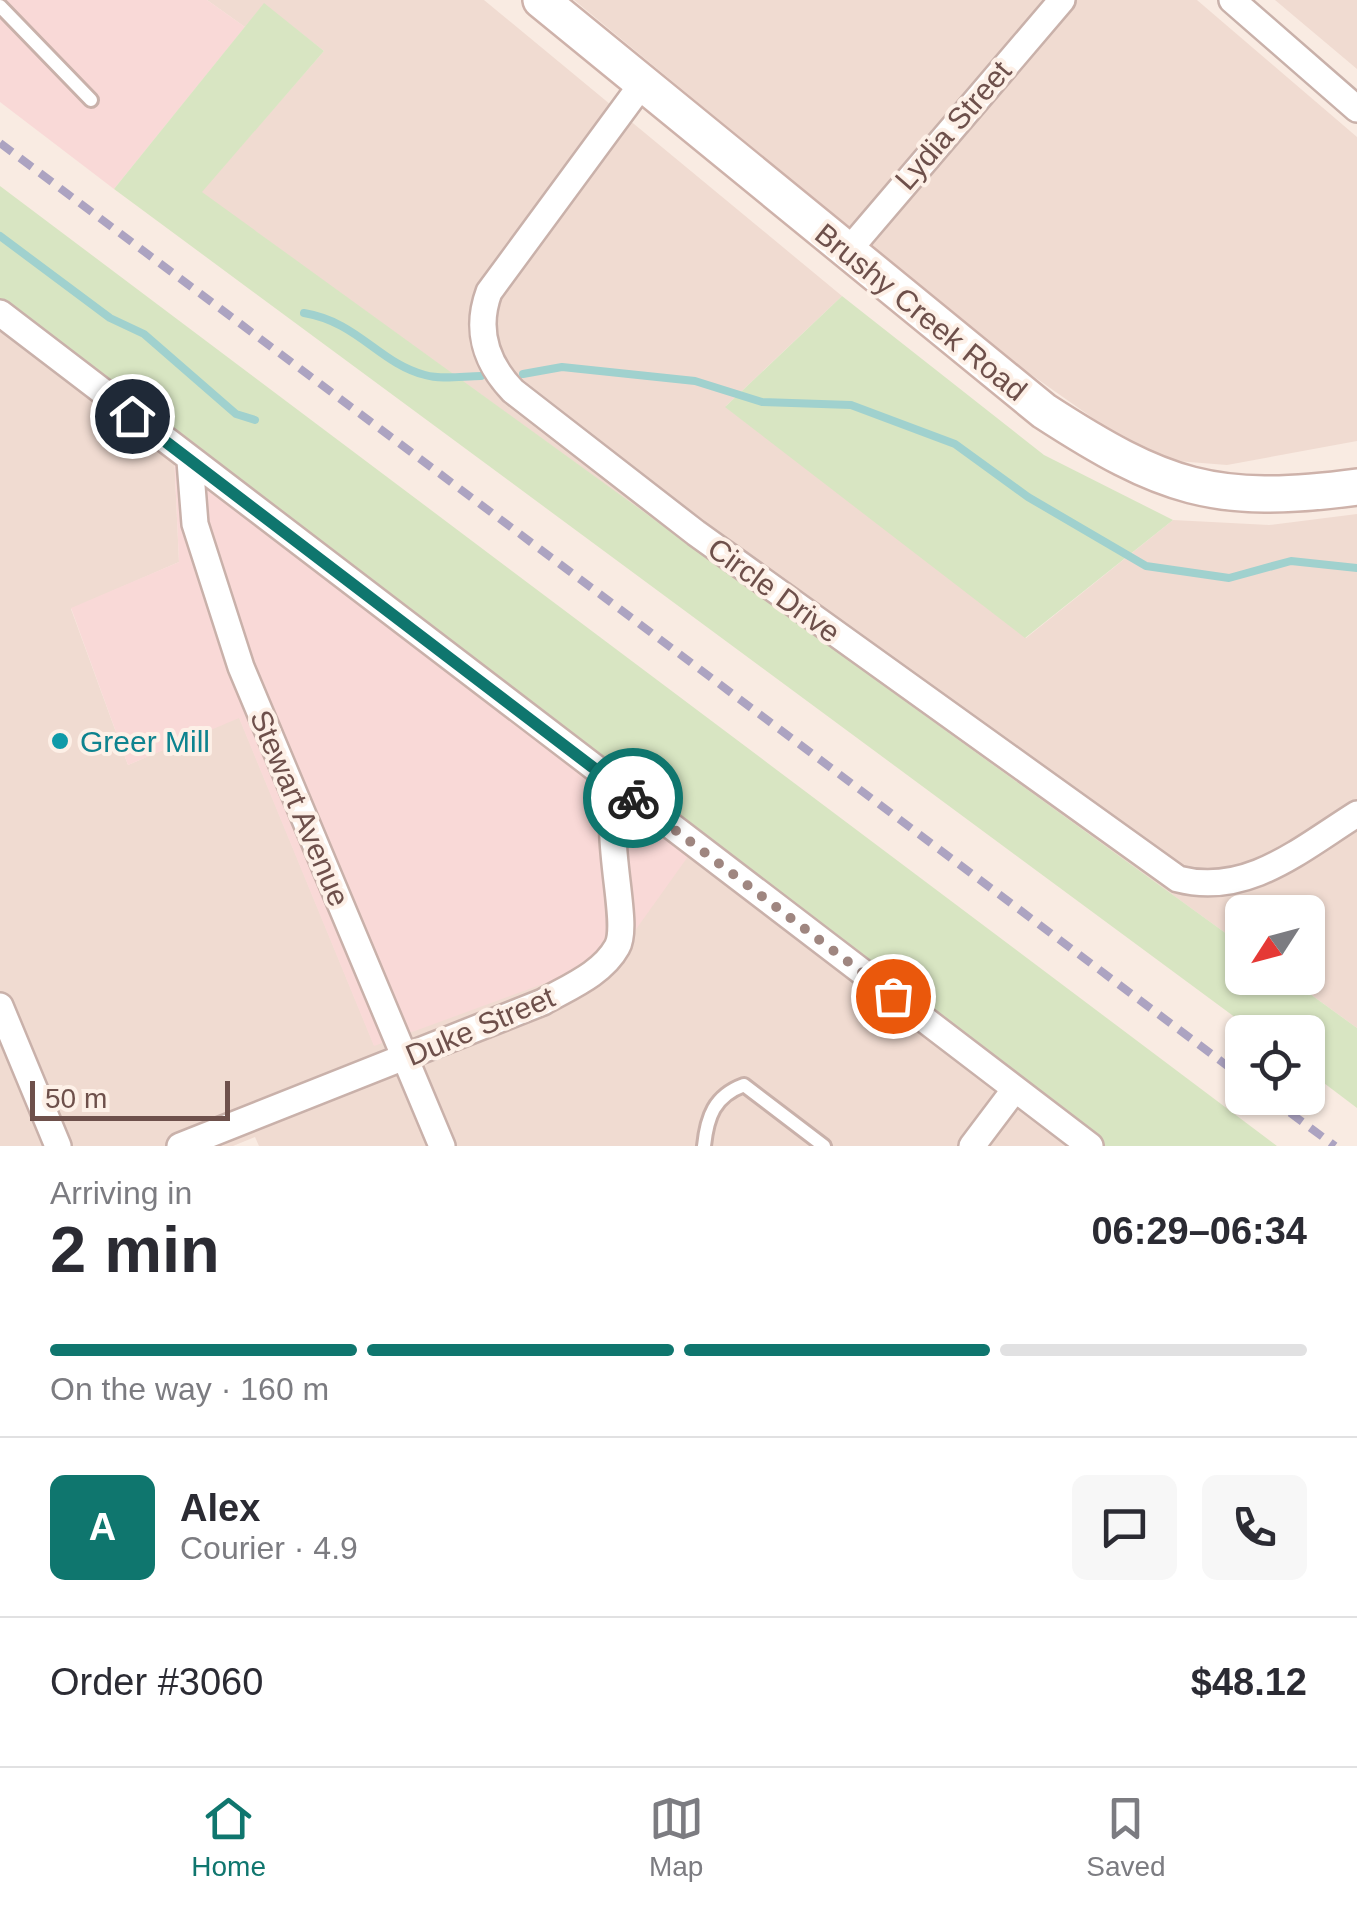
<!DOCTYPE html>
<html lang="en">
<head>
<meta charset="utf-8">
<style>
  :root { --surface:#fff; --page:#f7f7f7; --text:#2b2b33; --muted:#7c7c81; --line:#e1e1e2; --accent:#0f766e }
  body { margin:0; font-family:Arial,sans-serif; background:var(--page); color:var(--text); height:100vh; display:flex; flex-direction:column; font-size:38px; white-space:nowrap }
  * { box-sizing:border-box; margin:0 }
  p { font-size:32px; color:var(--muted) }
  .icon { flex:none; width:55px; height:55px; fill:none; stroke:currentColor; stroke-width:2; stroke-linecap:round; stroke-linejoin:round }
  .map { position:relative; height:1146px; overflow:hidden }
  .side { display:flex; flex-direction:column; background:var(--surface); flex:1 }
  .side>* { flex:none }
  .needle { width:65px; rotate:234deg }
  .fabs { position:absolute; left:1225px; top:895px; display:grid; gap:20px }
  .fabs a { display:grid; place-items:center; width:100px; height:100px; border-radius:15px; background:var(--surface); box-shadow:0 2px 8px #0004; font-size:50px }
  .scale { position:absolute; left:30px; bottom:25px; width:200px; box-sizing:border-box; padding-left:10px; border:5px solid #6e504b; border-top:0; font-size:28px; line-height:35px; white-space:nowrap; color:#6e504b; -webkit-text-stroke:8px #fdf0e7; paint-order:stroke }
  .pin { position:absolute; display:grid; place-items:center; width:85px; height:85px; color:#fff; margin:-42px; border:5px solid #fff; border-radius:50%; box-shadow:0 2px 10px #0007 }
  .courier { position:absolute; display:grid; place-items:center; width:100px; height:100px; margin:-50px; border:8px solid #0f766e; border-radius:50%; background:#fff; color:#222; box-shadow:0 2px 12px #0007 }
  .overview em { font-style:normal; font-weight:800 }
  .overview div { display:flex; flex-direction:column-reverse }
  .overview { display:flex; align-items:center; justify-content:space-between; height:170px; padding:0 50px }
  h1 { font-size:65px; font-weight:800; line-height:75px }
  .bar { display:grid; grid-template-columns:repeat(4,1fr); gap:15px 10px; align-content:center; height:120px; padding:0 50px }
  .bar i { height:12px; border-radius:8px; background:var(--line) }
  .bar .active { background:var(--accent) }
  .bar p { grid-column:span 4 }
  .line { display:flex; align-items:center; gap:25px; padding:0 50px; border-top:2px solid var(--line) }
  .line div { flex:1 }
  .round { display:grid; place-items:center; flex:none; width:105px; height:105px; border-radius:15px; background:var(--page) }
  .menu { display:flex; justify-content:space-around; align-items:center; height:140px; border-top:2px solid var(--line); background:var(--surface); font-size:28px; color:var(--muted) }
  .menu a { display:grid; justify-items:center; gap:5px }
  .menu .active { color:var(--accent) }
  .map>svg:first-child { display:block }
  .residential { fill:#f0dbd1 }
  .commercial { fill:#f9d9d7 }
  .green { fill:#d8e5c2 }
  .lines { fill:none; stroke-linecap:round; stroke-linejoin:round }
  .stream { stroke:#a0d1ce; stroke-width:8 }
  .lane-casing { stroke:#c9b1aa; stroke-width:18 }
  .street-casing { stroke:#c9b1aa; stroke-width:30 }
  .secondary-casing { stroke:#ceb2aa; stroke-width:40 }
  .lane { stroke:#fff; stroke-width:12 }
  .street { stroke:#fff; stroke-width:25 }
  .secondary { stroke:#fff; stroke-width:35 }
  .rail { stroke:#aca3c1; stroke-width:8; stroke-dasharray:15 10; stroke-linecap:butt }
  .done { stroke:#9f8680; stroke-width:10; stroke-dasharray:0 18 }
  .route { stroke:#0f766e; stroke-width:12 }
  .culture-dot { fill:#0f9aa8; stroke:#fdf0e7; stroke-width:4 }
  .labels { text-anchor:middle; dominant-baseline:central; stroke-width:8; stroke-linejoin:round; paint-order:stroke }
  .street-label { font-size:30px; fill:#6e504b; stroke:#fdf0e7 }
  .culture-label { font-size:30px; fill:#0d838f; stroke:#fdf0e7; text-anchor:start }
</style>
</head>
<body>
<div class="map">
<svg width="1357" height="1146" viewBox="0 0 1357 1146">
  <rect width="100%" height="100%" fill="#f9ebe2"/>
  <path class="residential" d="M207 0H484L842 296 726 406 1026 638 1173 520 1269 525 1357 514V1028L1288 978H1308V912H1242V945L201 192 324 51 264 4 245 27Z
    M574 0H1197L1357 137V441L1227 465 1151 459 999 352Z
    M1275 0H1357V69Z
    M0 300 173 431 179 562 71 609 128 765 239 717 374 1045 702 837 1102 1146H259L255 1137 233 1146H0Z"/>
  <path class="commercial" d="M0 0H207L245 27 114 189 0 102Z
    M173 431 702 837 634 932 581 970 374 1046 239 718 128 765 71 608 179 562Z"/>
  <path class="green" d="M264 3 324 51 202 192 1242 945V978H1288L1357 1028V1108L1308 1071V1032H1255L114 189Z
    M0 186 1277 1146H1102L0 300Z
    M842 296 1044 455 1173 520 1025 638 725 407Z"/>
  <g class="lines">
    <path class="stream" d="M0 236 110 318 144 334 236 414 255 420
      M304 313C358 322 379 363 425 375 441 380 464 376 481 376
      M523 374 562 367 695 381 762 402 851 405 955 444 1028 497 1146 566 1229 578 1291 561 1357 568"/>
    <defs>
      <path id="lane" d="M0 6 91 100
        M704 1146C707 1117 714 1096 744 1085L824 1146"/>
      <path id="street" d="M1232 0 1357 109
        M642 84 489 292C475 330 486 363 513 391L696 533 1178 879C1247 897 1301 849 1357 814
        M847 252 1062 0
        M0 313 1090 1146
        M190 461 195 524 241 667 442 1146
        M0 1006 58 1146
        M180 1146 543 1002C569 987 602 974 617 947 631 923 601 835 618 787
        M972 1146 1015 1089"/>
      <path id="secondary" d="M541 0 1044 411C1163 488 1214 506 1357 487"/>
    </defs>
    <use href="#lane" class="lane-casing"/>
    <use href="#street" class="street-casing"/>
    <use href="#secondary" class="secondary-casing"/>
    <use href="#lane" class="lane"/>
    <use href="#street" class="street"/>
    <use href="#secondary" class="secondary"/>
    <path class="rail" d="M0 143 1242 1077
      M1270 1098 1335 1146"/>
  </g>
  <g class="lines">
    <path class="done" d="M633 798 893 996"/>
    <path class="route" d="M132 416 633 798"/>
  </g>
  <circle class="culture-dot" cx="60" cy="741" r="10"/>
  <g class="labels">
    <g class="street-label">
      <text transform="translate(953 125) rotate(-49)">Lydia Street</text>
      <text transform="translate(921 312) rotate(39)">Brushy Creek Road</text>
      <text transform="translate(774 590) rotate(36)">Circle Drive</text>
      <text transform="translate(300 808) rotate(67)">Stewart Avenue</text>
      <text transform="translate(480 1026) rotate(-23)">Duke Street</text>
    </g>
    <g class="culture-label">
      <text x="80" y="741">Greer Mill</text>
    </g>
  </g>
</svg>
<div class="fabs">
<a><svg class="needle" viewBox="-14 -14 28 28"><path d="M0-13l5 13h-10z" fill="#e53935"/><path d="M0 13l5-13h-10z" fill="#7c7c81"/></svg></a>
<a><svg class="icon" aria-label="locate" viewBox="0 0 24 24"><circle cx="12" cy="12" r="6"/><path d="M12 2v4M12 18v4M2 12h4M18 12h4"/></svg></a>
</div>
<div class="scale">50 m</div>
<div class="pin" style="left:893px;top:996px;background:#ea580c"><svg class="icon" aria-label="bag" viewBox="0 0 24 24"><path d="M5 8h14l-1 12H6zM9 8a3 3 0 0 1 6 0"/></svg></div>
<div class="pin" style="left:132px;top:416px;background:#1f2937"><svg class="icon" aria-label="home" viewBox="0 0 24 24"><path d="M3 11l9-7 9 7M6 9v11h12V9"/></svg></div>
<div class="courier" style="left:633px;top:798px"><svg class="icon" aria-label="bike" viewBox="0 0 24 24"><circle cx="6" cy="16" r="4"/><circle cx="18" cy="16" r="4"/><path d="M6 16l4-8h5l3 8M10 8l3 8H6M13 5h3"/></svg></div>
</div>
<section class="side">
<div class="overview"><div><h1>2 min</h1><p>Arriving in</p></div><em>06:29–06:34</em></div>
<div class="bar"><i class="active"></i><i class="active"></i><i class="active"></i><i></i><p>On the way · 160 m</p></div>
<div class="line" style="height:180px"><b class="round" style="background:var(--accent);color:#fff">A</b><div><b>Alex</b><p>Courier · 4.9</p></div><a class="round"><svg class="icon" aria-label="chat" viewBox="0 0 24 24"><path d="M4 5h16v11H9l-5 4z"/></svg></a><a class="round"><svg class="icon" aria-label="phone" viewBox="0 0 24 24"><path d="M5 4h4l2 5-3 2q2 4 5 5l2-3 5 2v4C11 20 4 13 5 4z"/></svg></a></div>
<div class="line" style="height:130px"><div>Order #3060</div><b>$48.12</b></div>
</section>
<nav class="menu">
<a class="active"><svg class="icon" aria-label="home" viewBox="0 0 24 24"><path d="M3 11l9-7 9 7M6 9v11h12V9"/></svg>Home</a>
<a><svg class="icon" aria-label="map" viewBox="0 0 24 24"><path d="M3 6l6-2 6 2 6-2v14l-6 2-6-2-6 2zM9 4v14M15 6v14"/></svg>Map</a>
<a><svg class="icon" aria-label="saved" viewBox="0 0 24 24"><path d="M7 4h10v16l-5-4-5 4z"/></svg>Saved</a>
</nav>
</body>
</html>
